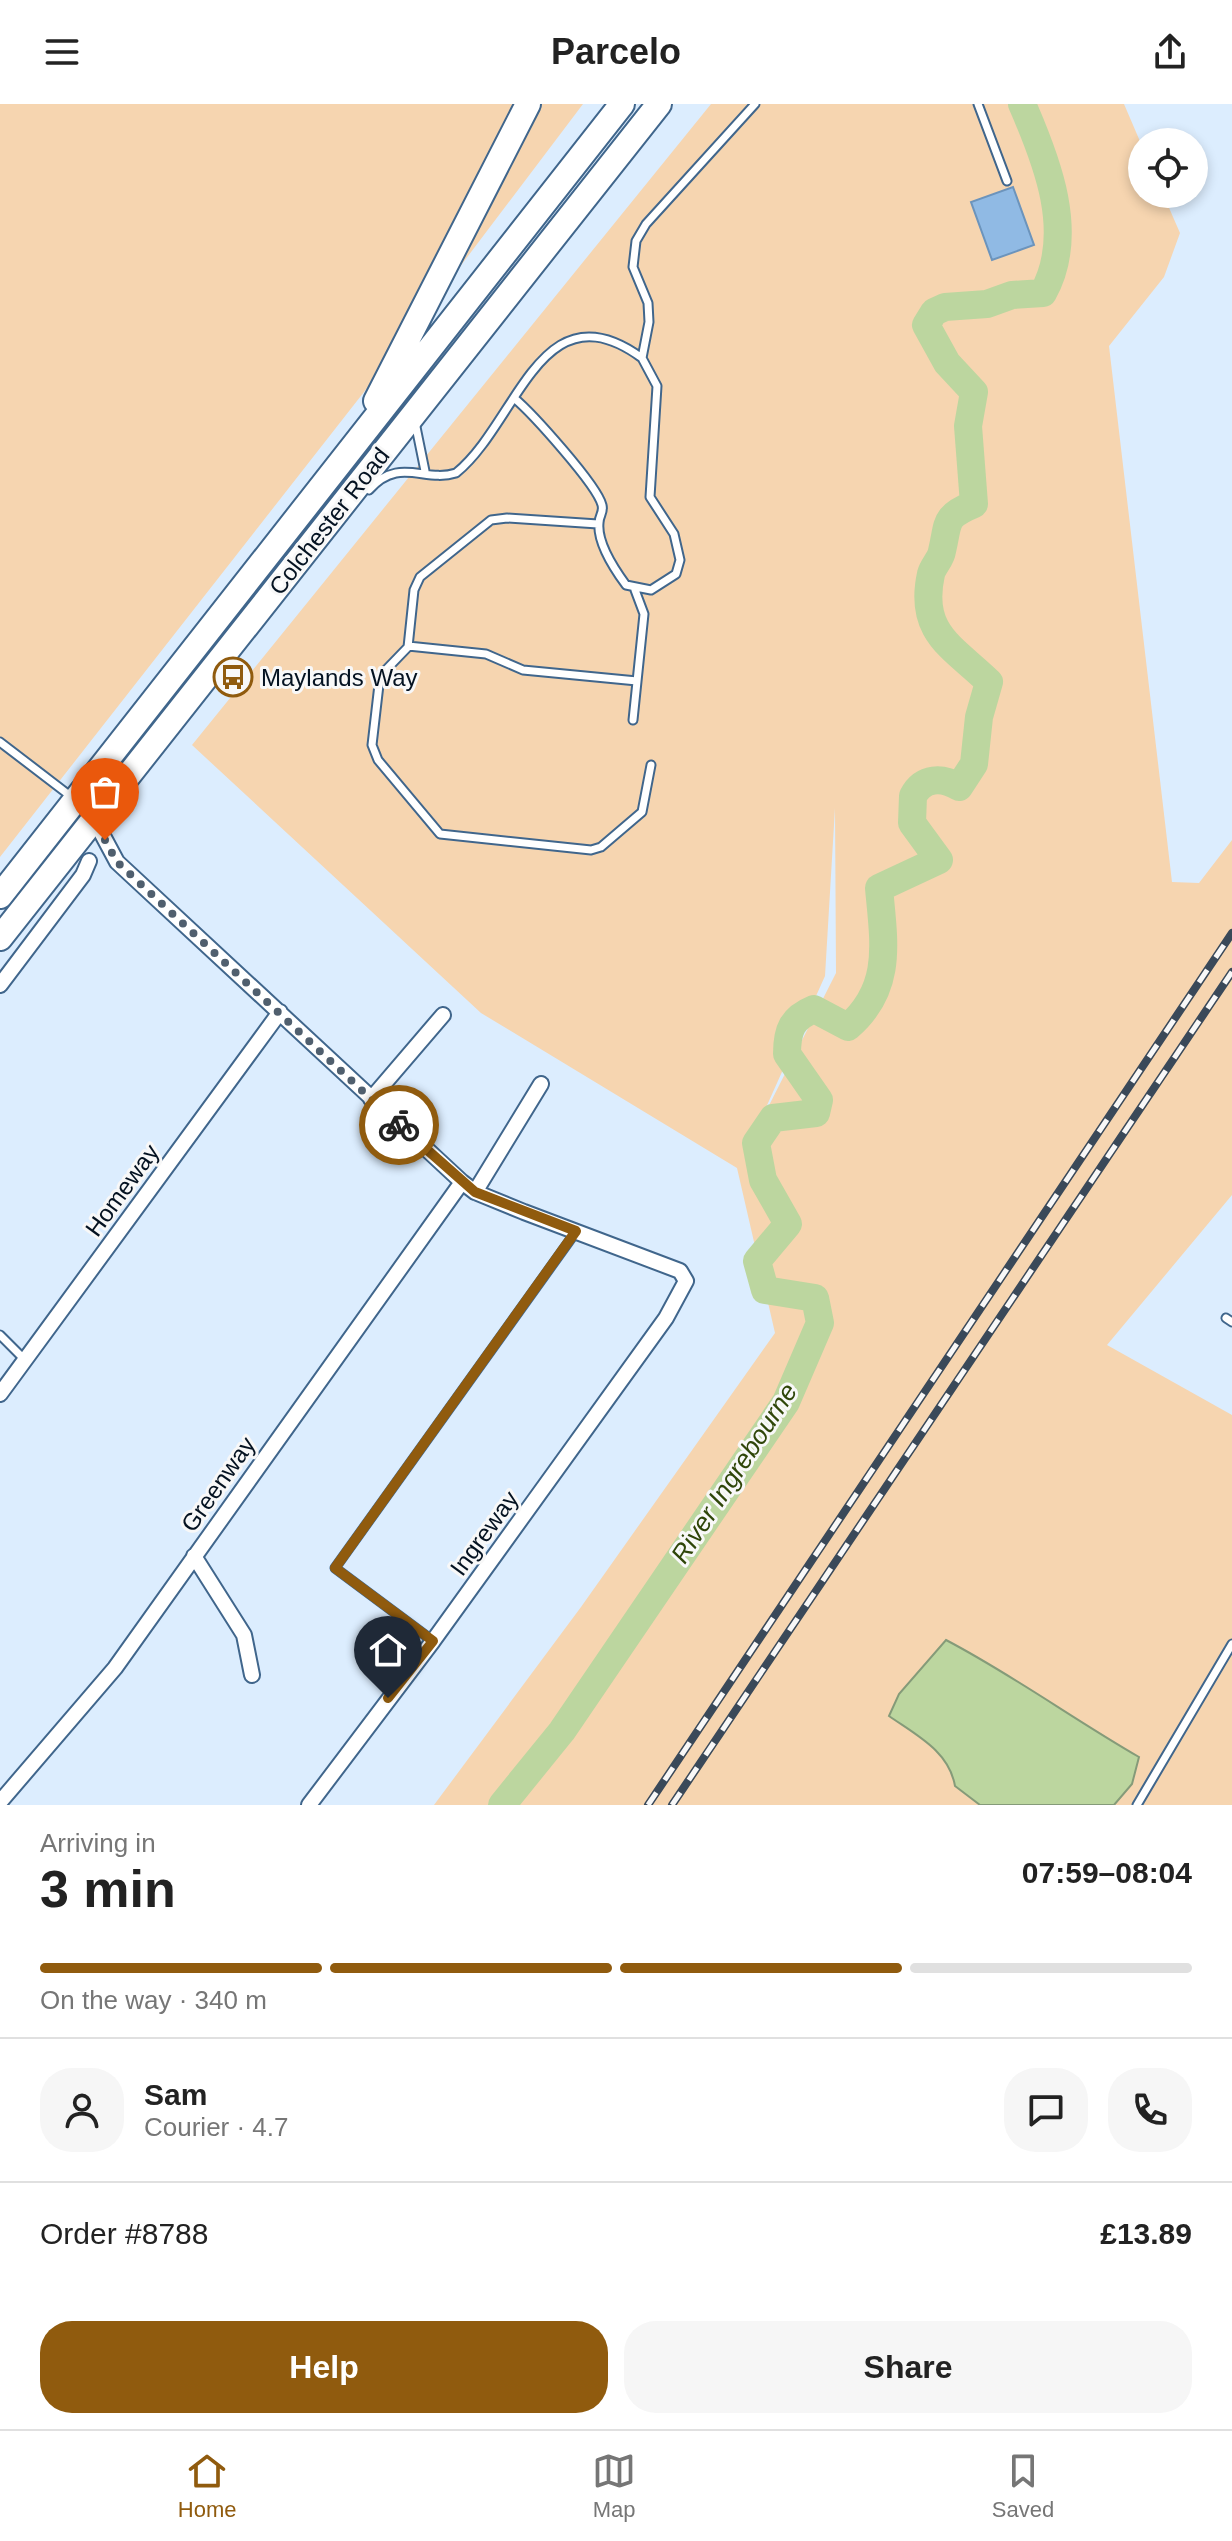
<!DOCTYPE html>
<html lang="en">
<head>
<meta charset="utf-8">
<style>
  :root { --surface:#fff; --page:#f6f6f6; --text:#222; --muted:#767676; --line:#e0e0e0; --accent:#905b0e }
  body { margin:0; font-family:Arial,sans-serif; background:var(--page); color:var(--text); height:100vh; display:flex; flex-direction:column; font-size:30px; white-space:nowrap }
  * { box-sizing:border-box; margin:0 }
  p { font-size:26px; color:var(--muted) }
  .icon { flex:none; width:44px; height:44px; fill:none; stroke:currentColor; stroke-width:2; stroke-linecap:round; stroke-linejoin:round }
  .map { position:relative; height:1701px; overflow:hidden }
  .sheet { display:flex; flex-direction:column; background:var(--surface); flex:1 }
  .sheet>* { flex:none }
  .controls { position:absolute; left:1128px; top:24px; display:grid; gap:16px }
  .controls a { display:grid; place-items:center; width:80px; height:80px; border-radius:50%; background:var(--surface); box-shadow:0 4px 12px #0003; font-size:40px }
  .pin { position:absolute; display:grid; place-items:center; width:68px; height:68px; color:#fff; margin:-82px -34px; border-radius:50% 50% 50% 0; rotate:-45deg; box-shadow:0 0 8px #0007 }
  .pin .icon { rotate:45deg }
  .courier { position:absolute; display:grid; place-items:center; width:80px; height:80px; margin:-40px; border:6px solid #905b0e; border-radius:50%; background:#fff; color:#222; box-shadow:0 2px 10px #0007 }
  .summary em { font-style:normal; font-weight:700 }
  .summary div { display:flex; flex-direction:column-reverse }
  .summary { display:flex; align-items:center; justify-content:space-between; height:136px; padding:0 40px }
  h1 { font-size:52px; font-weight:700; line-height:60px }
  .bar { display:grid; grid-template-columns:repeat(4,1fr); gap:12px 8px; align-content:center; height:96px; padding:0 40px }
  .bar i { height:10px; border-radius:6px; background:var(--line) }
  .bar .active { background:var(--accent) }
  .bar p { grid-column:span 4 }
  .line { display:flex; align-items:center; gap:20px; padding:0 40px; border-top:2px solid var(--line) }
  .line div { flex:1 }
  .round { display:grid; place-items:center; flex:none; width:84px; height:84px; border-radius:32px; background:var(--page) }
  .primary-button { display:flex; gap:16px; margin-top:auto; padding:16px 40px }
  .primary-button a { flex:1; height:92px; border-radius:32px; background:var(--accent); color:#fff; font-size:32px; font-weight:700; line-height:92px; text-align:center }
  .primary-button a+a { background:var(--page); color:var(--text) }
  header { display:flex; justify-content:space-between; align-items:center; height:104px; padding:0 40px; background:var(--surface); font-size:36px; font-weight:700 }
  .menu { display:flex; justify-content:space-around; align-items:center; height:112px; border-top:2px solid var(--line); background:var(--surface); font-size:22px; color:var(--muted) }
  .menu a { display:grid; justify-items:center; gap:4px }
  .menu .active { color:var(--accent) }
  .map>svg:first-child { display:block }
  .green { fill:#f6d5b0; fill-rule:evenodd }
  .water { fill:#bcd69f; stroke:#859b79; stroke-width:2 }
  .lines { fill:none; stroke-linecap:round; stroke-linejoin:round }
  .river { stroke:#bcd69f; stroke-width:28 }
  .building { fill:#90bae4; stroke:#6c94bc; stroke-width:2 }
  .service-casing { stroke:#40668c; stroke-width:11 }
  .minor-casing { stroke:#40668c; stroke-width:18 }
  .trunk-casing { stroke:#40668c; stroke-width:28 }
  .service { stroke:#fff; stroke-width:7 }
  .minor { stroke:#fff; stroke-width:14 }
  .trunk { stroke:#fff; stroke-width:24 }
  .rail-casing { stroke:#3a4959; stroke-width:8 }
  .rail { stroke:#f8f8f8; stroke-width:5; stroke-dasharray:15; stroke-linecap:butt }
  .done { stroke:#505f6e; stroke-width:8; stroke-dasharray:0 14.4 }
  .route { stroke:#905b0e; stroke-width:10 }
  .labels { text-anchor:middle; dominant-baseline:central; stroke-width:6; stroke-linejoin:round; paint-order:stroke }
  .street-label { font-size:24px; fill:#041221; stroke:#f8f8f8 }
  .poi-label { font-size:24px; fill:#041221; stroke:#f8f8f8; text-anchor:start }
  .water-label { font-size:26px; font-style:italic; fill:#2f4609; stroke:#f8f8f8 }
</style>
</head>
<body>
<header><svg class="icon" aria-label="menu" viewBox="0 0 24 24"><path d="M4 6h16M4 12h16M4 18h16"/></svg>Parcelo<svg class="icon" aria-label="share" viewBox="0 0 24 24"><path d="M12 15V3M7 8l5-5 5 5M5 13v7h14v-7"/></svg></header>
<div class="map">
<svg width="1232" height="1701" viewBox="0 0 1232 1701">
  <rect width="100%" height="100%" fill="#dcedfe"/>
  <path class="green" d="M0 0H583L400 242 0 753Z
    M711 0H1124L1142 42V90H1163L1180 129 1164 173 1109 242 1172 778 1199 779 1232 736V1091L1107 1241 1232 1311V1701H434L581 1503 775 1229 737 1064 481 909 192 641ZM835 704 836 869 751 1037 825 872Z"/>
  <path class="water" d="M946 1536C1013 1571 1073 1615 1139 1653L1132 1680 1114 1701H980L955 1682C949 1647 916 1631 889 1612L899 1590Z"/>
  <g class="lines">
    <path class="river" d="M502 1701 562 1627 786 1298 820 1219 815 1194 765 1186 757 1157 788 1120 763 1076 756 1039 773 1014 816 1009 819 996 787 950C787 926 792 914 814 905L848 923C893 884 884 839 879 784L939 756 912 719 913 692C923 673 942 673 959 683L974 660 979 613 989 578C953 543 918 529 931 470 933 462 941 455 942 447 949 418 943 413 974 400L968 322 974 288 947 259 926 221 934 208 945 203 987 200 1012 191 1043 189C1076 130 1047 57 1022 0"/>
  </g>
  <path class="building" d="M1013 83 1034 141 992 156 971 98Z"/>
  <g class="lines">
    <defs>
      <path id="service" d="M978 0 1007 77
        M514 294C532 309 597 381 602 401 604 409 599 411 599 419 597 439 615 466 626 481L651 486 676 470 680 456 674 430 650 393 657 282 642 254 649 218 648 199 633 163 636 137 646 120 755 0
        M415 318 425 367
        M369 386C399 352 424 379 456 369 518 319 541 180 642 254
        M598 420 507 414 491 416 420 473 414 486 408 543 380 572 372 641 378 656 440 730 591 746 601 743 642 708 651 661
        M408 542 486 550 523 566 637 577
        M633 616 644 510 635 486
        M0 638 73 694
        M1226 1214 1232 1218
        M0 1231 24 1255
        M433 1537 335 1464 575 1129
        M1137 1701 1232 1540"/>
      <path id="minor" d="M100 707 102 730 117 758 462 1078 475 1088 524 1108 680 1167 686 1177 666 1214 433 1537 309 1701
        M0 881 83 771 89 757
        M371 995 443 911
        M475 1088 541 980
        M0 1290 280 908
        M194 1452 244 1531 252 1571
        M0 1698 115 1564 462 1078"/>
      <path id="trunk" d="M376 297 528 0
        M0 792 622 0
        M0 834 659 0"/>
    </defs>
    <use href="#service" class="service-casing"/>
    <use href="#minor" class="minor-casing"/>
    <use href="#trunk" class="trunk-casing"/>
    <use href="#service" class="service"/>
    <use href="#minor" class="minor"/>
    <use href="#trunk" class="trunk"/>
    <defs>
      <path id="rail" d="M648 1701 1232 829
        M672 1701 1232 868"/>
    </defs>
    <use href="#rail" class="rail-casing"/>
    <use href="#rail" class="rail"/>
  </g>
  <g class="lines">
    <path class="done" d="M105 736 117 758 399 1021"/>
    <path class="route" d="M388 1594 433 1537 335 1464 576 1127 475 1088 399 1021"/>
  </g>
  <defs>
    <symbol id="bus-ring" viewBox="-11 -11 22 22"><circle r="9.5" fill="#f8f8f8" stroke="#905b0e" stroke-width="1.5"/><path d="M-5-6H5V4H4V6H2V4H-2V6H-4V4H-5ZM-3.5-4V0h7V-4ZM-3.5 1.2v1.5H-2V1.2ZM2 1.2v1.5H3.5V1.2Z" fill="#905b0e"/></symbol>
  </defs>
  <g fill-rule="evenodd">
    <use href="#bus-ring" x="211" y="551" width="44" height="44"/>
  </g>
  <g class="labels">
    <g class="street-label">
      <text transform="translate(329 417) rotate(-52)">Colchester Road</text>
      <text transform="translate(122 1086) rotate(-54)">Homeway</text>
      <text transform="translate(218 1380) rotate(-55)">Greenway</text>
      <text transform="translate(484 1429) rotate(-54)">Ingreway</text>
    </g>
    <g class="poi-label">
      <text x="261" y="573">Maylands Way</text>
    </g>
    <g class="water-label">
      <text transform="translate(734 1369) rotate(-57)">River Ingrebourne</text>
    </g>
  </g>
</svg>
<div class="controls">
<a><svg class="icon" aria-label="locate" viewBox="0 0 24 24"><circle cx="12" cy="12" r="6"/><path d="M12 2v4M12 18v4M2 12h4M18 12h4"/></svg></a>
</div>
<div class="pin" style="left:105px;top:736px;background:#ea580c"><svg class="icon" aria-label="bag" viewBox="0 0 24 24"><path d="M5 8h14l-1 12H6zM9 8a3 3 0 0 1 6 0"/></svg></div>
<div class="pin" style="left:388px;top:1594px;background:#1f2937"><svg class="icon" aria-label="home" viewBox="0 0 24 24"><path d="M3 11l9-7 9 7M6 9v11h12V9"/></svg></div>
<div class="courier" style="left:399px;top:1021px"><svg class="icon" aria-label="bike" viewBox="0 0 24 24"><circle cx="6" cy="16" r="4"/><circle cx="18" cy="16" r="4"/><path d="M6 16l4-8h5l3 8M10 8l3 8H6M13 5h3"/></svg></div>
</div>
<section class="sheet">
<div class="summary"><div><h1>3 min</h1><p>Arriving in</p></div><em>07:59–08:04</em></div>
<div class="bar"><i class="active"></i><i class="active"></i><i class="active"></i><i></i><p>On the way · 340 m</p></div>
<div class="line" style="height:144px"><a class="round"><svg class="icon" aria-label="person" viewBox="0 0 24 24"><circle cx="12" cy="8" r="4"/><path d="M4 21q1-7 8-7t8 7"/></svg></a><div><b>Sam</b><p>Courier · 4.7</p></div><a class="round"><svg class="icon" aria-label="chat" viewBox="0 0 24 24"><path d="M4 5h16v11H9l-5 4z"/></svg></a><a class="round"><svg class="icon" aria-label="phone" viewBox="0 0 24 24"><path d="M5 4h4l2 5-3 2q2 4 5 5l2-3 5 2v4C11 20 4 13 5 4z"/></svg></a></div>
<div class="line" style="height:104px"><div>Order #8788</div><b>£13.89</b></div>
<div class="primary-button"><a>Help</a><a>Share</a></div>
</section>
<nav class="menu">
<a class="active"><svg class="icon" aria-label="home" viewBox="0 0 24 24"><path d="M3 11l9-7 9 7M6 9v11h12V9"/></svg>Home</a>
<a><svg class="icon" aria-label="map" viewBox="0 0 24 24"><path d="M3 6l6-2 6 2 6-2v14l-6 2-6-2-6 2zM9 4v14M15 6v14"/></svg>Map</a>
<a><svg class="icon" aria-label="saved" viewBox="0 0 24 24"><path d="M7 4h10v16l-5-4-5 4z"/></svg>Saved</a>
</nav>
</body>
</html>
